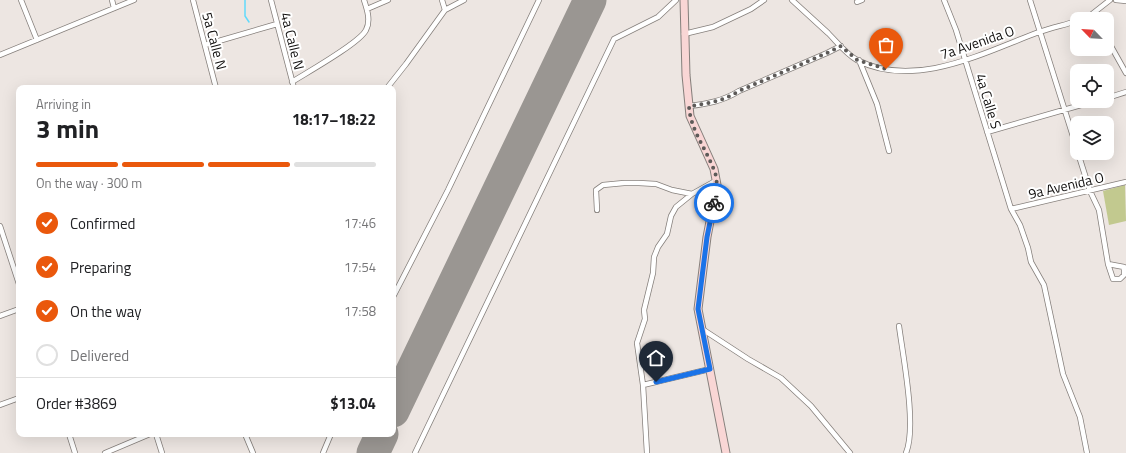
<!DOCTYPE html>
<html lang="en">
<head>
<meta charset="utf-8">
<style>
  :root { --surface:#fff; --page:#f2f2f2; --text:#202124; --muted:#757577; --line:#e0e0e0; --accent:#ea580c }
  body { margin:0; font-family:"Titillium Web",sans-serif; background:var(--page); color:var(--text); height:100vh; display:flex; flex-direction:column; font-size:15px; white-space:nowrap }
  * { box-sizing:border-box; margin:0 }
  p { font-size:13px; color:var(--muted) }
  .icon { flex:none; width:22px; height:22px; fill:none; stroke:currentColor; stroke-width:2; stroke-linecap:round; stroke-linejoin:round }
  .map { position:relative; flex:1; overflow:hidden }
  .drawer { position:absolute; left:16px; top:85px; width:380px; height:352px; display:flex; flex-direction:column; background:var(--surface); border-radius:8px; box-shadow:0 4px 16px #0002 }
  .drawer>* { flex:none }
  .needle { width:26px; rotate:295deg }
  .controls { position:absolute; left:1070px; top:12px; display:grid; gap:8px }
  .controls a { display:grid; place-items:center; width:44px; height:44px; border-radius:8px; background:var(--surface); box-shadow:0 4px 16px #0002; font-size:20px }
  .pin { position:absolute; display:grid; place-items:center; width:34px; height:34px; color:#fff; margin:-41px -17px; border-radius:50% 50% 50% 0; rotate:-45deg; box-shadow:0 0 4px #0007 }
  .pin .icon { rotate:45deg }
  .courier { position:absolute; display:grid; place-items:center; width:40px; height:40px; margin:-20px; border:3px solid #1a73e8; border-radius:50%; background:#fff; color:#222; box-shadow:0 1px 5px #0007 }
  .head em { font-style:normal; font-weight:700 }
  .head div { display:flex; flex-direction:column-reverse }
  .head { display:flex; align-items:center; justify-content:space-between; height:68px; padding:0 20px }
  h1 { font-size:26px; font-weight:700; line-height:30px }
  .bar { display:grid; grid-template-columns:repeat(4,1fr); gap:6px 4px; align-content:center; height:48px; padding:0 20px }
  .bar i { height:5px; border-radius:3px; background:var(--line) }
  .bar .on { background:var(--accent) }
  .bar p { grid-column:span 4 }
  .line { display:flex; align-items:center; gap:10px; padding:0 20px; border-top:1px solid var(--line) }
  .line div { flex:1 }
  ol { padding:0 20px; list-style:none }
  li { display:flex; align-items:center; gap:12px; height:44px }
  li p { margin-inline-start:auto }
  li .icon { padding:4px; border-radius:50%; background:var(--accent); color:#fff; stroke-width:4 }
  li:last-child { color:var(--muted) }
  li i { width:22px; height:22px; border:2px solid var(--line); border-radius:50% }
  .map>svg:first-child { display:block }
  .park { fill:#c2c98f }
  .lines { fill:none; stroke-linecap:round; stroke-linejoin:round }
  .stream { stroke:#61dafc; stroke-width:1.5 }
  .runway { stroke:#9a9692; stroke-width:33 }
  .street-casing { stroke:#857f7b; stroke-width:6 }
  .secondary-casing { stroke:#857f7b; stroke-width:9 }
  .street { stroke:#fff; stroke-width:4.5 }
  .secondary { stroke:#f9d6d5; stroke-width:7 }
  .done { stroke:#5d5a58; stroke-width:4; stroke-dasharray:0 7.2 }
  .route { stroke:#1a73e8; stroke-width:5 }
  .labels { text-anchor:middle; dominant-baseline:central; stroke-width:4; stroke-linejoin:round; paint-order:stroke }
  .street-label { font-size:14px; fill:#100e0d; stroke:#fff }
</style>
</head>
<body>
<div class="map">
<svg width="1126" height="453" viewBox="0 0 1126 453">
  <rect width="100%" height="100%" fill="#ede6e2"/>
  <path class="park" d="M1125 185 1126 221 1109 225 1103 191Z"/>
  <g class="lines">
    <path class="stream" d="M245 0V16L249 22"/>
    <path class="runway" d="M393 411 590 0
      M373 453 382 434"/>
    <defs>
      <path id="street" d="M21 0 37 40
        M112 0 114 8
        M193 0 216 88
        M271 0 294 88
        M442 0 445 10
        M792 0C804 11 816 22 828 33 837 42 846 54 857 60 915 90 985 52 1039 32 1051 28 1064 25 1077 21
        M944 0 956 30 1011 209 1020 225 1028 248 1031 262 1044 285 1063 374 1080 417 1087 453
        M1030 0 1077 149
        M1116 0 1126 1
        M857 2 862 0
        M367 9 388 0
        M1083 19 1087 18 1110 0
        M684 34 713 27 751 9 764 0
        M1107 39 1126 73
        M205 45 277 24
        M0 55 134 0
        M859 60 877 104 889 151
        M292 82C306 73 360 43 366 30 371 21 367 9 364 0
        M387 88 406 64 445 10 464 0
        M1107 98 1126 92
        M689 106C707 104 723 101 739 91L827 53 841 46
        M987 132 1095 101
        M1078 153 1090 191 1099 210 1108 264 1113 279H1120L1124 275V267L1108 264
        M1011 209 1126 182
        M597 210 596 190 603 185 624 183H639L656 184 672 190 692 194 717 180
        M0 226 19 284
        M393 297 448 190 539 0
        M0 316 19 309
        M899 326C903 356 917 427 906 453
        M702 329 748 359 781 378 811 406 850 453
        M643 385 710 369
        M0 405 19 398
        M69 434 75 453
        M156 434 162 453
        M245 434 253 453
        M105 453 150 434
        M323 453 331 434
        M415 453 614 39 658 17 676 0
        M647 453 643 385 637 343 645 319 644 310 653 273 654 257 658 247 667 234 671 216 676 207 692 194"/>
      <path id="secondary" d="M684 0 686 75 690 116 714 169 717 185 707 237 698 309 726 453"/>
    </defs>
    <use href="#street" class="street-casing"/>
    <use href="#secondary" class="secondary-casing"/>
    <use href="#street" class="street"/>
    <use href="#secondary" class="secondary"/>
  </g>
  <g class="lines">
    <path class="done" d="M714 203 717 185 716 176C709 152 690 131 689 106 707 104 723 101 739 91L827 53 841 46 857 60 886 69"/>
    <path class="route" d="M656 382 710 369 698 309 707 237 714 203"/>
  </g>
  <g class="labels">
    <g class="street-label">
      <text transform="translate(215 41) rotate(75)">5a Calle N</text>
      <text transform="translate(293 41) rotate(76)">4a Calle N</text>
      <text transform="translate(977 42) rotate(-19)">7a Avenida O</text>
      <text transform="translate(989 101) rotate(73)">4a Calle S</text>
      <text transform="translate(1066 185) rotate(-13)">9a Avenida O</text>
    </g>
  </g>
</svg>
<div class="controls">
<a><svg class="needle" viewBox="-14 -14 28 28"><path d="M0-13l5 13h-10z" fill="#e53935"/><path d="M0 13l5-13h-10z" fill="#757577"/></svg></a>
<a><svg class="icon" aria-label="locate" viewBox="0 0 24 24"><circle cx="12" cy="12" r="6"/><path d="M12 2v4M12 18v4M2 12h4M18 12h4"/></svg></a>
<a><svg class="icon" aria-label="layers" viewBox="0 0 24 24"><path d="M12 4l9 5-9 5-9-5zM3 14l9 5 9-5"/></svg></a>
</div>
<div class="pin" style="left:886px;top:69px;background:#ea580c"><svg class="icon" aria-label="bag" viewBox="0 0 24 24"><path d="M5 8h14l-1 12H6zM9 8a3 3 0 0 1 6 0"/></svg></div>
<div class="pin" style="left:656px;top:382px;background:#1f2937"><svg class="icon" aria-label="home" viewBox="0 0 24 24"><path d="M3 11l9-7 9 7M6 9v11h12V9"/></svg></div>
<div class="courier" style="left:714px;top:203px"><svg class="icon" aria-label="bike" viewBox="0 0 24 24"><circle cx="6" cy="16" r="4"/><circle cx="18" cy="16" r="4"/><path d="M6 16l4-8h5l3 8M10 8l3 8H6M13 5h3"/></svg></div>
<section class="drawer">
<div class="head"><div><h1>3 min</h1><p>Arriving in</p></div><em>18:17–18:22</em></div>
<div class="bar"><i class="on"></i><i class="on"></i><i class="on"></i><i></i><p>On the way · 300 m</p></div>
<ol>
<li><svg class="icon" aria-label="check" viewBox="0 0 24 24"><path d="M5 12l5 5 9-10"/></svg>Confirmed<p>17:46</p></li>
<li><svg class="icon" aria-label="check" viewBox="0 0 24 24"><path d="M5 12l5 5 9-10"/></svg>Preparing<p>17:54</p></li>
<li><svg class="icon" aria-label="check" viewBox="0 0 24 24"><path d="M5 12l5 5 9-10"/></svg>On the way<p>17:58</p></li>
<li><i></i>Delivered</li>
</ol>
<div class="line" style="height:52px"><div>Order #3869</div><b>$13.04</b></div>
</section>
</div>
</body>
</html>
